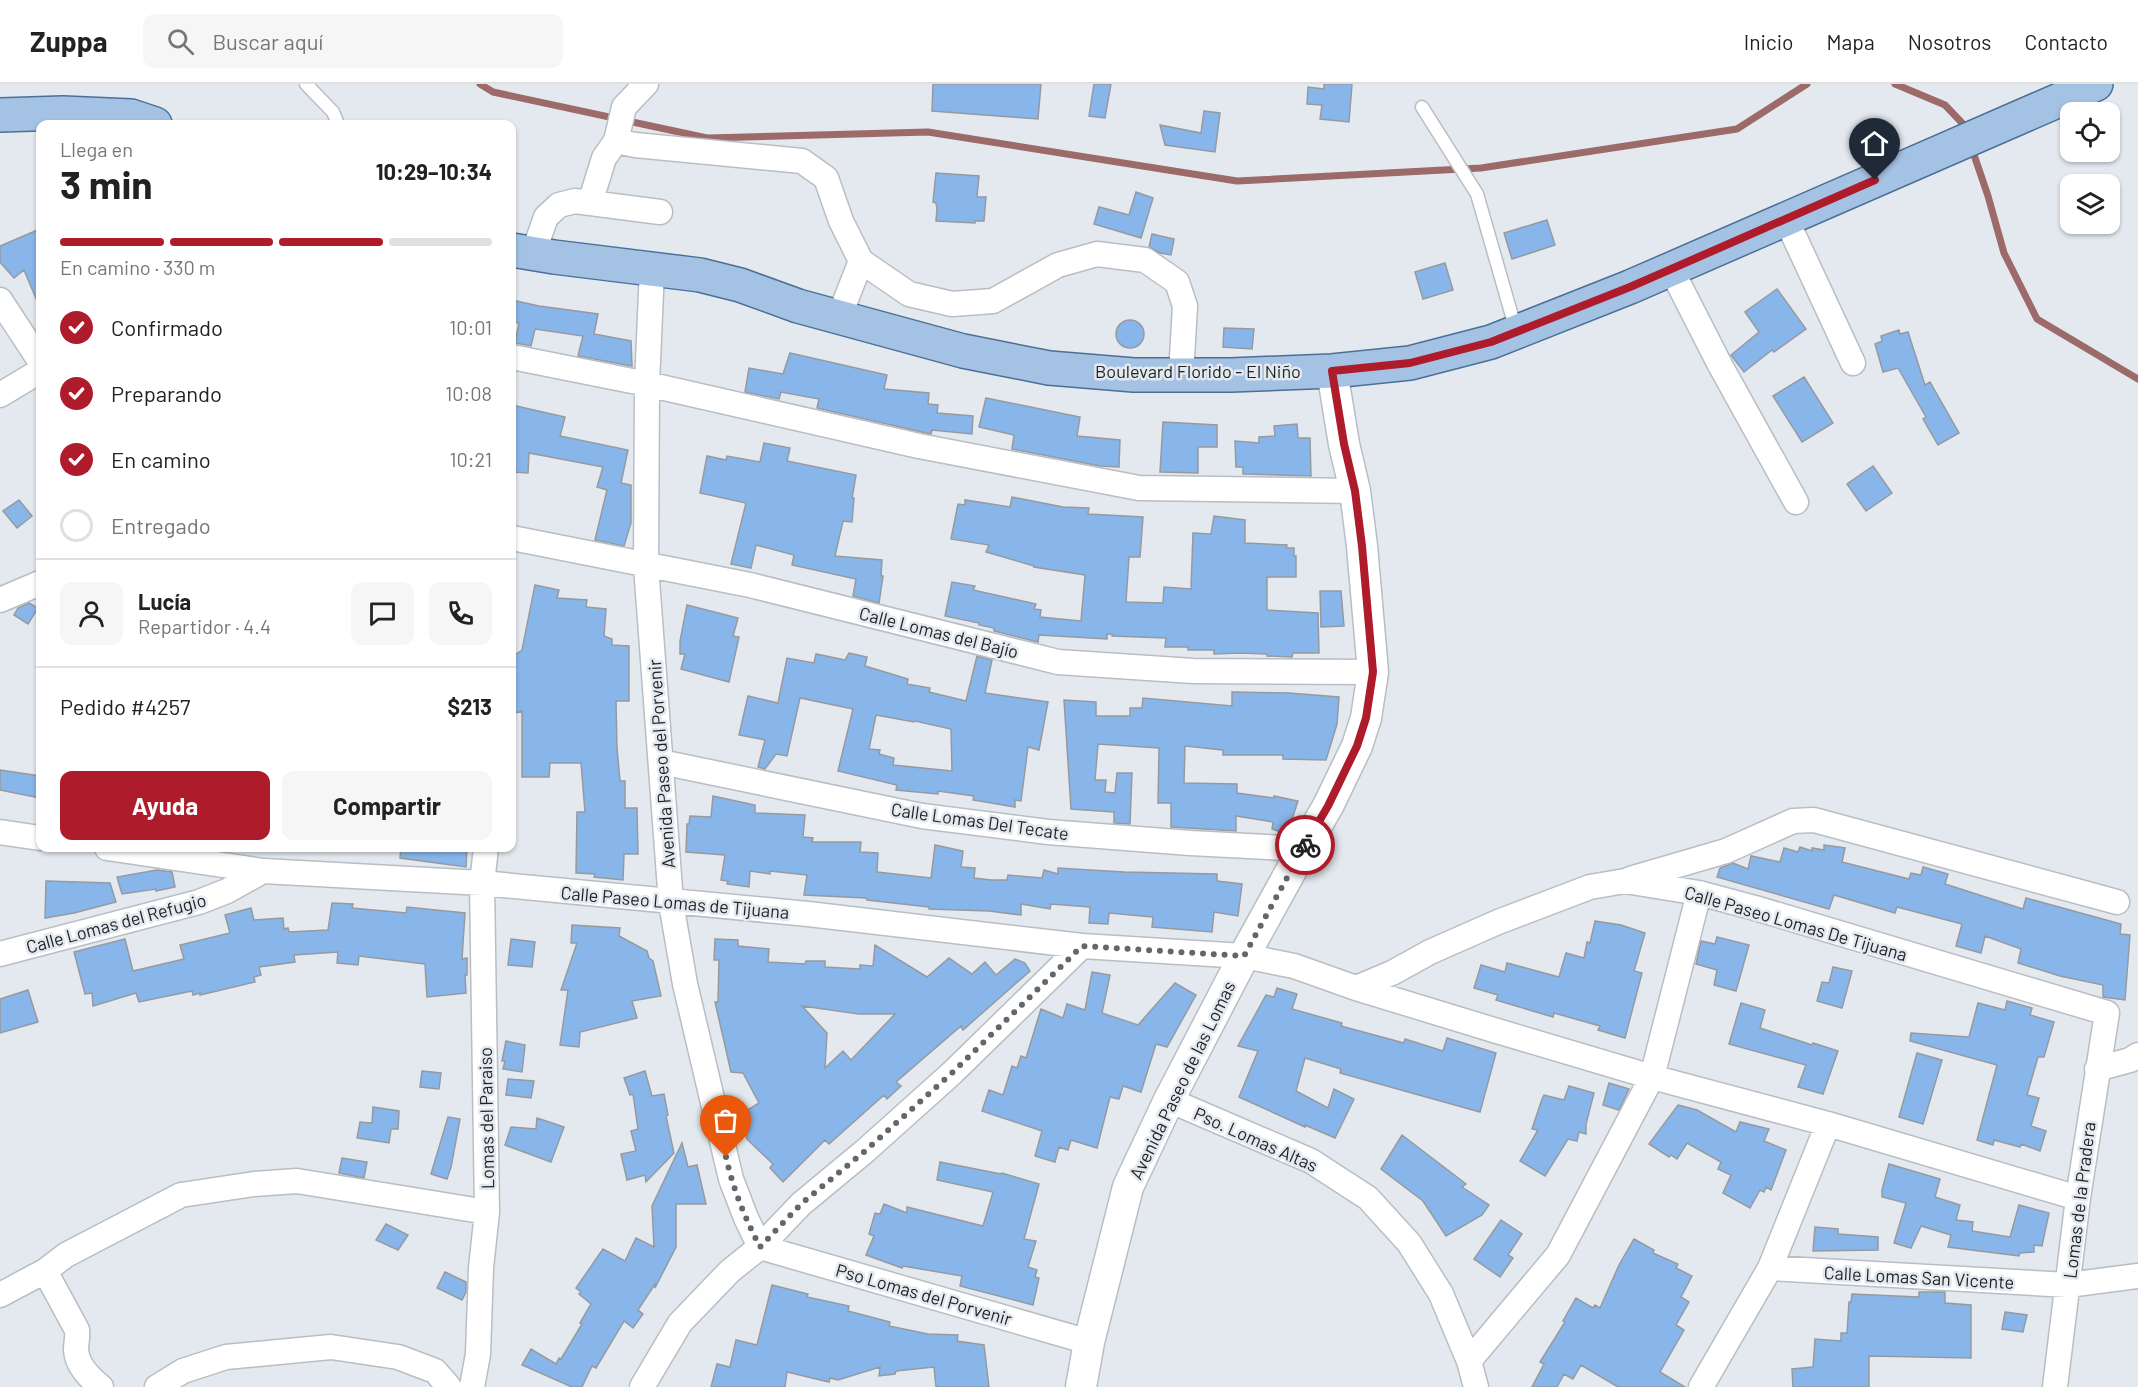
<!DOCTYPE html>
<html lang="es">
<head>
<meta charset="utf-8">
<style>
  :root { --surface:#fff; --page:#f6f6f6; --text:#222; --muted:#767676; --line:#e0e0e0; --accent:#ae1b2a }
  body { margin:0; font-family:Barlow,sans-serif; background:var(--page); color:var(--text); height:100vh; display:flex; flex-direction:column; font-size:22px; white-space:nowrap }
  * { box-sizing:border-box; margin:0 }
  p { font-size:20px; color:var(--muted) }
  .icon { flex:none; width:33px; height:33px; fill:none; stroke:currentColor; stroke-width:2; stroke-linecap:round; stroke-linejoin:round }
  .map { position:relative; flex:1; overflow:hidden }
  .side { position:absolute; left:36px; top:36px; width:480px; height:732px; display:flex; flex-direction:column; background:var(--surface); border-radius:12px; box-shadow:0 2px 4px #0004 }
  .side>* { flex:none }
  .controls { position:absolute; left:2060px; top:18px; display:grid; gap:12px }
  .controls a { display:grid; place-items:center; width:60px; height:60px; border-radius:12px; background:var(--surface); box-shadow:0 2px 4px #0004; font-size:30px }
  .pin { position:absolute; display:grid; place-items:center; width:51px; height:51px; color:#fff; margin:-62px -26px; border-radius:50% 50% 50% 0; rotate:-45deg; box-shadow:0 0 6px #0007 }
  .pin .icon { rotate:45deg }
  .courier { position:absolute; display:grid; place-items:center; width:60px; height:60px; margin:-30px; border:4px solid #ae1b2a; border-radius:50%; background:#fff; color:#222; box-shadow:0 2px 8px #0007 }
  .summary em { font-style:normal; font-weight:700 }
  .summary div { display:flex; flex-direction:column-reverse }
  .summary { display:flex; align-items:center; justify-content:space-between; height:102px; padding:0 24px }
  h1 { font-size:39px; font-weight:700; line-height:45px }
  .bar { display:grid; grid-template-columns:repeat(4,1fr); gap:9px 6px; align-content:center; height:72px; padding:0 24px }
  .bar i { height:8px; border-radius:4px; background:var(--line) }
  .bar .active { background:var(--accent) }
  .bar p { grid-column:span 4 }
  .line { display:flex; align-items:center; gap:15px; padding:0 24px; border-top:2px solid var(--line) }
  .line div { flex:1 }
  .round { display:grid; place-items:center; flex:none; width:63px; height:63px; border-radius:12px; background:var(--page) }
  ol { padding:0 24px; list-style:none }
  li { display:flex; align-items:center; gap:18px; height:66px }
  li p { margin-inline-start:auto }
  li .icon { padding:6px; border-radius:50%; background:var(--accent); color:#fff; stroke-width:4 }
  li:last-child { color:var(--muted) }
  li i { width:33px; height:33px; border:3px solid var(--line); border-radius:50% }
  .button { display:flex; gap:12px; margin-top:auto; padding:12px 24px }
  .button a { flex:1; height:69px; border-radius:12px; background:var(--accent); color:#fff; font-size:24px; font-weight:700; line-height:69px; text-align:center }
  .button a+a { background:var(--page); color:var(--text) }
  header { display:flex; align-items:center; gap:36px; box-sizing:border-box; height:84px; padding:0 30px; background:var(--surface); border-bottom:2px solid var(--line) }
  header strong { font-size:28px }
  nav { display:flex; gap:33px; margin-inline-start:auto; font-size:21px }
  .search { width:420px; height:54px; background:var(--page); display:flex; align-items:center; gap:15px; box-sizing:border-box; padding:0 21px; border-radius:12px; color:var(--muted); font-size:22px }
  .map>svg:first-child { display:block }
  .lines { fill:none; stroke-linecap:round; stroke-linejoin:round }
  .stream { stroke:#9c6a68; stroke-width:7 }
  .building { fill:#88b6ea; stroke:#959aa0; stroke-width:1.5; fill-rule:evenodd }
  .service-casing { stroke:#b8bec4; stroke-width:15 }
  .minor-casing { stroke:#b8bec4; stroke-width:27 }
  .tertiary-casing { stroke:#b8bec4; stroke-width:33 }
  .primary-casing { stroke:#4c6f95; stroke-width:36 }
  .service { stroke:#fff; stroke-width:12 }
  .minor { stroke:#fff; stroke-width:24 }
  .tertiary { stroke:#fff; stroke-width:30 }
  .primary { stroke:#a3c2e4; stroke-width:33 }
  .done { stroke:#64676a; stroke-width:6; stroke-dasharray:0 10.8 }
  .route { stroke:#ae1b2a; stroke-width:8 }
  .labels { text-anchor:middle; dominant-baseline:central; stroke-width:5; stroke-linejoin:round; paint-order:stroke }
  .street-label { font-size:18px; fill:#1f2123; stroke:#e3e9ef }
</style>
</head>
<body>
<header>
<strong>Zuppa</strong>
<div class="search"><svg class="icon" aria-label="search" viewBox="0 0 24 24"><circle cx="10" cy="10" r="6"/><path d="M15 15l6 6"/></svg>Buscar aquí</div>
<nav><a>Inicio</a><a>Mapa</a><a>Nosotros</a><a>Contacto</a></nav>
</header>
<div class="map">
<svg width="2138" height="1303" viewBox="0 0 2138 1303">
  <rect width="100%" height="100%" fill="#e3e9ef"/>
  <g class="lines">
    <path class="stream" d="M480 0 493 8 707 54 928 48 1237 97 1481 84 1737 45 1807 0
      M1895 0 1945 21 1964 41
      M1972 65 1988 112 2004 169 2037 235 2138 295"/>
  </g>
  <path class="building" d="M933 0H1041L1038 35 932 27Z
    M1094 0H1111L1105 34 1089 32Z
    M1324 0H1352L1349 38 1320 35 1322 21 1307 20 1308 3 1324 5Z
    M1204 27 1220 29 1215 68 1165 61 1160 41 1201 49Z
    M936 89 979 92 977 113H986L984 137H975V139L936 137 937 124 936 119 933 118Z
    M1136 108 1153 114 1141 154 1094 140 1099 123 1129 131Z
    M1547 136 1555 161 1512 175 1504 149Z
    M40 145V224L24 186 14 194 0 178V162Z
    M1152 150 1174 155 1171 171 1160 169 1149 163Z
    M1445 179 1453 206 1423 215 1415 188Z
    M1777 205 1806 245 1774 268 1772 266 1744 288 1731 271 1759 248 1745 228Z
    M512 216 539 222 598 230 594 250 631 257 632 282 578 272 583 252 535 245 531 262 515 259 519 239 512 238Z
    M1116 250a14 14 0 1 1 28 0a14 14 0 1 1-28 0Z
    M1224 244 1254 245 1252 265 1223 263Z
    M1899 246 1900 250 1908 248 1925 301 1930 298 1959 349 1938 361 1923 335 1926 333 1898 284 1883 288 1875 260 1882 257 1881 252Z
    M790 269 887 291 884 305 929 309 928 320 938 321 937 329 973 332 972 350 932 346 931 350 817 324 819 315 781 308 779 315 745 308 749 284 783 290Z
    M1804 293 1833 339 1802 358 1773 312Z
    M986 314 1080 333 1077 352 1120 356 1119 383 1100 382 1012 365 1014 351 979 343Z
    M512 321 565 333 560 352 628 366 621 399 631 401V439L624 462 595 456 607 406 597 403 603 383 529 369 528 389 512 388Z
    M1163 338 1217 341V363H1198V389L1160 388Z
    M1297 340 1298 354H1310L1311 392 1243 390V383H1236L1235 357 1259 359V353L1275 352 1274 342Z
    M764 359 790 364 787 377 856 391 852 414H854L852 438 843 437 835 472 882 476 881 492H883L879 519 853 512 856 495 792 481 794 471 756 461 751 484 731 480 746 419 700 409 707 372 726 376 727 372 760 378Z
    M1873 382 1892 409 1866 427 1847 400Z
    M1012 413 1063 423 1089 424 1088 430 1143 433 1140 473H1129L1126 518 1163 519 1164 503 1191 505 1193 449 1211 450 1214 432 1245 436V459L1287 461 1286 464H1294V472H1296V493H1267V526L1318 529 1319 569H1293L1292 573 1267 572V570L1240 569 1214 570V566H1188V563H1165L1166 554 1112 552V550H1107V555L1039 551 1038 558 994 547V544L979 541V539L945 532 952 498 975 502 973 506 1036 520 1034 525 1041 526 1040 533 1081 537 1085 491 1034 483V482L986 468 989 461 951 455 958 420 965 421V416L1010 423Z
    M19 416 32 432 17 444 3 427Z
    M535 501 559 506 557 514 587 516 586 523 606 525 604 552 612 555V561L629 562V617H616L617 664 620 697H625V724H637L638 770H624L623 796 594 793 595 790 576 789 577 728H585L581 679H550L549 693H522V627L512 630V573L522 566Z
    M1320 507H1341L1344 542 1321 543Z
    M29 519 38 524 28 540 14 531 18 524Z
    M687 521 738 534 733 552 739 553 729 598 681 585 685 570H680V557Z
    M849 569 867 573 865 582 908 595 907 600 930 604 929 608 966 617 977 572 992 576 985 609 1048 618 1039 666 1028 663 1021 717 1015 716V723L973 716 974 712 938 707V710L896 706 897 701 838 687 853 625 800 614 787 672 776 670 765 685 758 683 765 656 739 651 748 612 778 619 787 574 814 579 816 570 845 576ZM876 631 914 638 915 637 951 645 952 687 893 681 894 674 879 670 880 666 869 665Z
    M1232 608 1289 609 1339 613 1337 640 1326 676 1283 675V671H1223V666L1185 662 1184 699 1237 700V709L1274 714V712L1298 717 1287 750 1272 745 1273 738 1236 732V747L1171 743V719H1158L1159 664 1098 660 1095 696H1106L1105 708 1115 709 1117 689H1132L1130 740 1114 739V728L1071 725 1064 616 1096 618V632H1130V624H1142L1143 614 1232 622Z
    M0 686 40 692V714L0 706Z
    M713 712 755 721V729L805 731 803 753 813 754 812 758H861L860 768 878 769 877 788 931 794 935 761 963 767 961 783 975 784 974 794 991 796H1007L1008 791 1042 794 1044 786 1058 790V784L1124 788 1217 790V797L1242 800 1238 832 1214 828 1212 848 1152 843 1153 833 1109 829 1108 840 1089 839 1090 823 1051 820 1050 825 1021 820V831L989 827 929 825V823L867 816 866 814 804 811 807 791 770 787V790L750 787 749 803 727 800 728 797 721 796 725 771 686 768 687 740H689L690 732 711 733Z
    M1824 761 1845 764 1842 778 1909 795 1911 789 1921 791 1923 783 1948 790 1945 800 2023 825 2026 814 2121 840 2120 850 2130 851 2125 916 2103 913V901L2060 892 2018 879 2021 865 1985 852 1981 869 1956 862 1962 840 1897 823 1895 829 1834 811 1829 825 1717 793 1720 784 1733 779 1748 785 1751 772 1780 778 1784 764 1798 768 1800 763 1812 767V764L1824 766Z
    M401 764H467L466 783 400 774Z
    M157 786 172 788 175 803 156 807V805L122 810 117 793Z
    M46 797 110 799 116 818 74 829 45 834Z
    M332 819 353 820 352 824 406 829 407 823 465 829 462 875 467 874V891H465L466 909 427 913 425 880 359 872 358 881 337 879 338 868 294 871 295 878 259 883 261 891 254 893 255 898 200 911V909L193 911 192 907 139 918 136 909 93 922 92 909 85 910 74 868 125 855 133 887 184 875 180 861 230 849 225 831 251 824 254 836 283 834 284 845 288 844 289 848 328 846Z
    M1595 837 1621 841 1645 849 1634 887 1642 889 1625 954 1598 946 1600 942 1554 929 1553 933 1496 916 1498 911 1474 904 1481 881 1505 888 1507 879 1559 893 1566 869 1584 874 1587 858 1590 859Z
    M572 841 620 844 619 852 647 867 649 874 653 877 661 912 632 917 637 934 580 948 579 963 560 961 568 906H561L577 859H571Z
    M1717 853 1749 861 1736 907 1714 901 1717 886 1696 880 1701 857 1715 860Z
    M511 855 535 858 532 883 508 881Z
    M715 855 738 856V862L769 865 768 878 805 880 806 877H825V883L860 885V881L873 882 875 861 927 893 949 874 972 890 985 878 996 891 1015 875 1025 879 1030 887 963 946 961 942 896 998 901 1002 887 1015 884 1011 829 1060 825 1056 783 1098 770 1084 773 1080 747 1055 741 1030 759 1019 743 989 731 988 715 918H718L719 876H714ZM802 922 859 930H895L851 976 843 967 825 984 827 949Z
    M1833 883 1852 887 1842 924 1817 917 1822 898 1829 899Z
    M1092 888 1110 891 1102 929 1138 941 1175 899 1196 911 1167 963 1156 960 1141 1008 1123 1002 1119 1015 1110 1013 1097 1064 1071 1056 1068 1066 1059 1063 1055 1078 1035 1072 1042 1047 982 1027 989 1006 1003 1011 1012 982 1017 984 1021 972 1026 974 1041 925 1063 934 1067 920 1085 926Z
    M1277 904 1297 910 1292 925 1342 939 1341 942 1404 959 1405 955 1443 967 1447 954 1496 969 1480 1028 1340 989 1341 985 1305 974 1296 1007 1328 1024 1334 1005 1354 1015 1335 1054 1305 1041V1043L1239 1013 1258 967 1238 962 1266 911 1274 913Z
    M28 906 38 938 0 949V915Z
    M2007 917 2032 924 2030 931 2054 938 2044 973H2038L2027 1011 2039 1014 2031 1042 2046 1047 2040 1067 2021 1060 2020 1063 1994 1056 1993 1061 1977 1056 1997 981 1910 957 1911 949 1969 953 1978 919 2005 926Z
    M1741 919 1765 926 1760 944 1812 961 1813 959 1838 967 1823 1010 1798 1003 1806 981 1729 960Z
    M506 957 525 961 522 988 503 985 505 977H502Z
    M1917 969 1942 976 1923 1040 1899 1033Z
    M422 987 441 989 439 1005 420 1003Z
    M645 987 652 1012 664 1010 668 1031 666 1032 674 1069 646 1098 645 1091 627 1096 621 1070 636 1067 631 1047 638 1045 633 1010 630 1011 624 994Z
    M508 995 534 997 531 1014 506 1011Z
    M1609 999 1629 1005 1619 1026 1603 1021Z
    M1569 1002 1594 1009 1586 1040V1050L1579 1048 1577 1057 1568 1055 1545 1092 1520 1077 1538 1046 1532 1045 1542 1015 1544 1011 1564 1016Z
    M1678 1021 1697 1026 1736 1048 1740 1038 1769 1045 1764 1057 1786 1066 1771 1106 1766 1103 1764 1108 1760 1106 1750 1124 1723 1109 1731 1091 1718 1085 1721 1078 1687 1059 1677 1075 1671 1071 1669 1073 1649 1060Z
    M373 1023 399 1027 398 1045H391L389 1059 357 1054 360 1038 372 1039Z
    M448 1033 460 1035 451 1083 447 1095 431 1090Z
    M537 1034 564 1043 551 1078 505 1061 511 1043 536 1045Z
    M1402 1051 1466 1100 1462 1103 1489 1121 1482 1131 1446 1152 1423 1117 1381 1085Z
    M682 1059 688 1083 697 1081 706 1120H676V1163L655 1204V1200L638 1226 643 1230 633 1244 624 1237 596 1284 592 1282 582 1303H572L522 1281 531 1265 556 1280 559 1274 561 1275 582 1240 580 1239 591 1220 579 1210 581 1208 576 1204 603 1165 625 1177 636 1154 654 1163 652 1122Z
    M342 1074 367 1078 364 1094 339 1089Z
    M940 1078 1001 1090 1002 1089 1039 1100 1024 1155 1036 1157 1028 1183 1037 1186 1035 1193 1039 1194 1033 1221 960 1202 962 1192 903 1182 902 1184 866 1171 874 1152 869 1150 875 1129 880 1130 884 1120 907 1129V1123L983 1142 993 1108 937 1096Z
    M1889 1080 1940 1095 1935 1113 1960 1121 1956 1136 1973 1138 1972 1147 2010 1153 2019 1121 2049 1129 2042 1162 2034 1161V1168L2020 1169 2019 1172 1948 1163 1951 1151 1921 1142 1911 1164 1894 1159 1906 1119 1882 1113V1106Z
    M1501 1136 1522 1150 1508 1171 1513 1174 1500 1193 1474 1175Z
    M386 1140 408 1151 398 1166 376 1156Z
    M1815 1143 1838 1145V1150L1878 1153V1166L1813 1167Z
    M1634 1155 1654 1166 1653 1169 1678 1180 1676 1184 1692 1192 1681 1213 1689 1218 1676 1241 1684 1246 1660 1288 1685 1303H1618L1581 1281 1573 1295 1564 1290 1557 1303H1532L1544 1280 1540 1278 1565 1238 1563 1237 1576 1214 1593 1224 1595 1221 1600 1224 1619 1181Z
    M445 1188 466 1198V1208L462 1216 437 1204Z
    M772 1201 808 1210 807 1213 849 1222 848 1227 890 1238 889 1242 928 1250 958 1251 957 1257 984 1261 989 1303H936L934 1283 896 1287 895 1290 879 1292 880 1283 838 1296 830 1294 829 1298 787 1288 785 1303H711L717 1280 730 1283 736 1256 757 1261Z
    M1919 1208H1945V1219L1971 1221V1274L1869 1272V1303H1793L1792 1285 1813 1283 1815 1255 1841 1257V1249H1847L1849 1218H1851L1852 1210 1919 1213Z
    M2005 1228 2027 1231 2023 1248 2002 1245Z"/>
  <g class="lines">
    <defs>
      <path id="service" d="M306 0 333 28 338 40
        M1422 23 1477 110 1516 246"/>
      <path id="minor" d="M646 0 624 23 616 57 635 61 802 77 826 94 841 137 861 177 909 210 952 220 993 217 1058 181 1097 170 1145 176 1177 198 1185 222 1181 291
        M590 119 604 74 616 57
        M1786 135 1853 279
        M533 170 546 133 559 121 575 117 660 128
        M652 185 647 300 646 482 671 819 685 900 731 1095 746 1134 760 1163
        M1671 185 1720 281 1796 418
        M0 216 40 277
        M839 233 861 177
        M512 273 647 300 919 362 1139 404 1355 407
        M0 311 40 287
        M512 454 750 501 1058 578 1193 587 1373 588
        M0 516 40 499
        M661 678 922 732 1048 748 1190 759 1303 765
        M0 748 40 754
        M107 764 263 787 482 799 808 830 1082 862 1244 872 1294 882 1356 904 1497 947 1652 993 1828 1040 2078 1114
        M1630 795 1726 767 1793 737 1814 736 2117 818
        M0 870 199 818 227 807 263 787
        M1356 904 1392 889 1430 868 1498 838 1590 803 1625 797 1699 809 1755 824 2107 929 2078 1114 2055 1303
        M2097 985 2130 976 2138 971
        M1169 1016 1311 1077 1368 1114 1409 1159 1441 1210 1469 1277 1476 1303
        M760 1163 1089 1258
        M1770 1184 2068 1201 2138 1192
        M0 1211 45 1187
        M1469 1277 1558 1171 1652 993 1699 809
        M101 1303C90 1294 77 1282 76 1266 76 1259 78 1253 77 1246L45 1187 66 1171 181 1111 254 1100 297 1097 487 1128
        M157 1303 183 1287 226 1273 331 1263 398 1273 435 1287 449 1303
        M472 1303 478 1270 481 1184 487 1128 482 799 486 764
        M642 1303 680 1239 730 1187 760 1163 801 1120 865 1067 952 989 1082 862
        M1701 1303 1770 1184 1828 1040"/>
      <path id="tertiary" d="M1081 1303 1089 1258 1128 1103 1169 1016 1244 872 1303 765 1328 722 1357 662 1366 634 1373 588 1362 462 1355 407 1344 360 1332 287"/>
      <path id="primary" d="M0 31 63 29 131 32 155 40
        M512 166 554 173 700 191 740 201 798 222 963 267 1049 284 1134 291H1231L1332 287 1410 279 1491 258 1630 203 2096 0"/>
    </defs>
    <use href="#service" class="service-casing"/>
    <use href="#minor" class="minor-casing"/>
    <use href="#tertiary" class="tertiary-casing"/>
    <use href="#primary" class="primary-casing"/>
    <use href="#service" class="service"/>
    <use href="#minor" class="minor"/>
    <use href="#tertiary" class="tertiary"/>
    <use href="#primary" class="primary"/>
  </g>
  <g class="lines">
    <path class="done" d="M726 1073C733 1105 745 1134 760 1163L801 1120 865 1067 952 989 1082 862 1244 872 1305 761"/>
    <path class="route" d="M1305 761 1328 722 1357 662 1366 634 1373 588 1362 462 1355 407 1344 360 1332 287 1410 279 1491 258 1630 203 1875 96"/>
  </g>
  <g class="labels">
    <g class="street-label">
      <text x="1198" y="287">Boulevard Florido - El Niño</text>
      <text transform="translate(939 548) rotate(14)">Calle Lomas del Bajío</text>
      <text transform="translate(661 680) rotate(-94)">Avenida Paseo del Porvenir</text>
      <text transform="translate(980 737) rotate(8)">Calle Lomas Del Tecate</text>
      <text transform="translate(675 818) rotate(5)">Calle Paseo Lomas de Tijuana</text>
      <text transform="translate(116 839) rotate(-15)">Calle Lomas del Refugio</text>
      <text transform="translate(1796 839) rotate(16)">Calle Paseo Lomas De Tijuana</text>
      <text transform="translate(1182 996) rotate(-64)">Avenida Paseo de las Lomas</text>
      <text transform="translate(486 1034) rotate(-91)">Lomas del Paraiso</text>
      <text transform="translate(1256 1055) rotate(24)">Pso. Lomas Altas</text>
      <text transform="translate(2079 1116) rotate(-83)">Lomas de la Pradera</text>
      <text transform="translate(1919 1193) rotate(3)">Calle Lomas San Vicente</text>
      <text transform="translate(924 1210) rotate(16)">Pso Lomas del Porvenir</text>
    </g>
  </g>
</svg>
<div class="controls">
<a><svg class="icon" aria-label="locate" viewBox="0 0 24 24"><circle cx="12" cy="12" r="6"/><path d="M12 2v4M12 18v4M2 12h4M18 12h4"/></svg></a>
<a><svg class="icon" aria-label="layers" viewBox="0 0 24 24"><path d="M12 4l9 5-9 5-9-5zM3 14l9 5 9-5"/></svg></a>
</div>
<div class="pin" style="left:726px;top:1073px;background:#ea580c"><svg class="icon" aria-label="bag" viewBox="0 0 24 24"><path d="M5 8h14l-1 12H6zM9 8a3 3 0 0 1 6 0"/></svg></div>
<div class="pin" style="left:1875px;top:96px;background:#1f2937"><svg class="icon" aria-label="home" viewBox="0 0 24 24"><path d="M3 11l9-7 9 7M6 9v11h12V9"/></svg></div>
<div class="courier" style="left:1305px;top:761px"><svg class="icon" aria-label="bike" viewBox="0 0 24 24"><circle cx="6" cy="16" r="4"/><circle cx="18" cy="16" r="4"/><path d="M6 16l4-8h5l3 8M10 8l3 8H6M13 5h3"/></svg></div>
<section class="side">
<div class="summary"><div><h1>3 min</h1><p>Llega en</p></div><em>10:29–10:34</em></div>
<div class="bar"><i class="active"></i><i class="active"></i><i class="active"></i><i></i><p>En camino · 330 m</p></div>
<ol>
<li><svg class="icon" aria-label="check" viewBox="0 0 24 24"><path d="M5 12l5 5 9-10"/></svg>Confirmado<p>10:01</p></li>
<li><svg class="icon" aria-label="check" viewBox="0 0 24 24"><path d="M5 12l5 5 9-10"/></svg>Preparando<p>10:08</p></li>
<li><svg class="icon" aria-label="check" viewBox="0 0 24 24"><path d="M5 12l5 5 9-10"/></svg>En camino<p>10:21</p></li>
<li><i></i>Entregado</li>
</ol>
<div class="line" style="height:108px"><a class="round"><svg class="icon" aria-label="person" viewBox="0 0 24 24"><circle cx="12" cy="8" r="4"/><path d="M4 21q1-7 8-7t8 7"/></svg></a><div><b>Lucía</b><p>Repartidor · 4.4</p></div><a class="round"><svg class="icon" aria-label="chat" viewBox="0 0 24 24"><path d="M4 5h16v11H9l-5 4z"/></svg></a><a class="round"><svg class="icon" aria-label="phone" viewBox="0 0 24 24"><path d="M5 4h4l2 5-3 2q2 4 5 5l2-3 5 2v4C11 20 4 13 5 4z"/></svg></a></div>
<div class="line" style="height:78px"><div>Pedido #4257</div><b>$213</b></div>
<div class="button"><a>Ayuda</a><a>Compartir</a></div>
</section>
</div>
</body>
</html>
